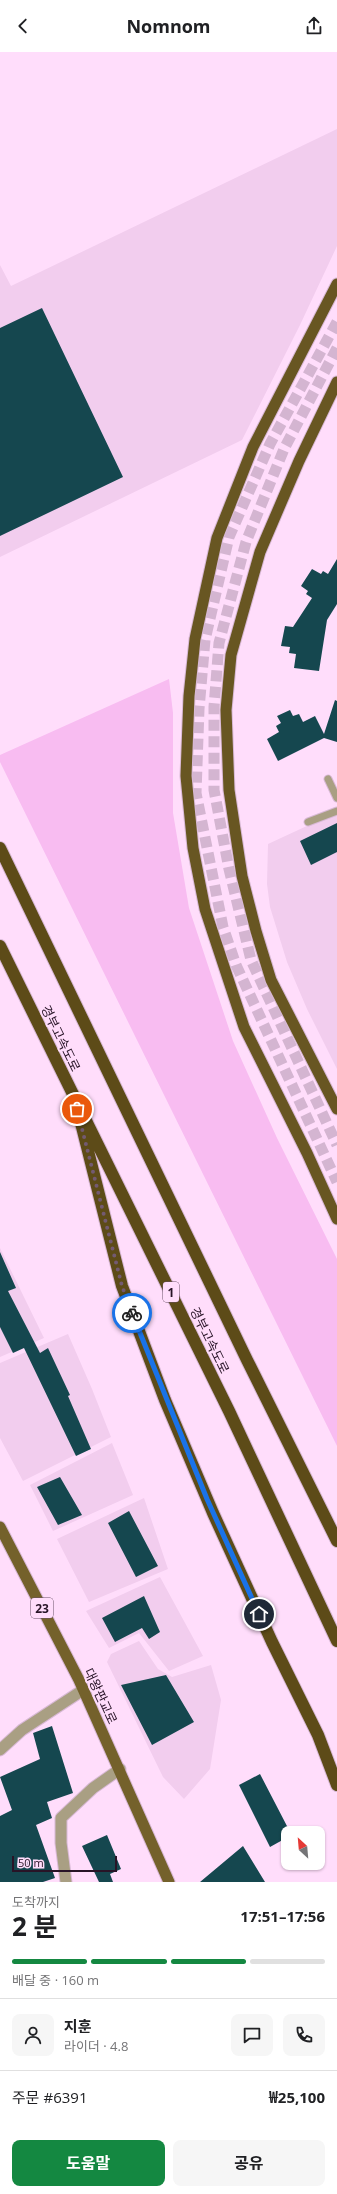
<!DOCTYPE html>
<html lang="ko">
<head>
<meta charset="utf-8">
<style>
  :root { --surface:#fff; --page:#f6f6f6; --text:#202124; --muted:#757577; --line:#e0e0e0; --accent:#148841 }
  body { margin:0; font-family:"Open Sans","Noto Sans KR",sans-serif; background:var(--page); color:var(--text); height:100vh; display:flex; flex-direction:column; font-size:15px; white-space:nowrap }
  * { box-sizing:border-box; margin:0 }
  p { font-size:13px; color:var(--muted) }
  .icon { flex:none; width:22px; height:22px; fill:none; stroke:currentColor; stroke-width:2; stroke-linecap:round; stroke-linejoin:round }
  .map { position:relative; height:1830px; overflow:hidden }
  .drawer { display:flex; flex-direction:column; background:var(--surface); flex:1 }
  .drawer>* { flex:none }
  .needle { width:26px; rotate:334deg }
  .buttons { position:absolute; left:281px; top:1774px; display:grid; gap:8px }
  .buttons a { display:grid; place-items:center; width:44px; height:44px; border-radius:8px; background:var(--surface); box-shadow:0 1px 3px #0004; font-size:20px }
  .scale { position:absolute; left:12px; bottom:10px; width:105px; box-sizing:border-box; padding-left:4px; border:2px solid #281427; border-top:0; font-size:11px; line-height:14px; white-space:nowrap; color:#281427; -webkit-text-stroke:3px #ffddfb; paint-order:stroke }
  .pin { position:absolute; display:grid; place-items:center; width:34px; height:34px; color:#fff; margin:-17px; border:2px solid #fff; border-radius:50%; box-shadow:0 1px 4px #0007 }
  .courier { position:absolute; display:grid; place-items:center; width:40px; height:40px; margin:-20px; border:3px solid #1a73e8; border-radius:50%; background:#fff; color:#222; box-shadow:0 1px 5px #0007 }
  .summary em { font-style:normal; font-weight:700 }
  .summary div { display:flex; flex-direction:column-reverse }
  .summary { display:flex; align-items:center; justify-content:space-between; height:68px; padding:0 12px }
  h1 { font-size:26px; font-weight:700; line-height:30px }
  .bar { display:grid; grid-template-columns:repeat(4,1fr); gap:6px 4px; align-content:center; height:48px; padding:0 12px }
  .bar i { height:5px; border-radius:3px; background:var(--line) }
  .bar .on { background:var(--accent) }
  .bar p { grid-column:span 4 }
  .line { display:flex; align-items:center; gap:10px; padding:0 12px; border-top:1px solid var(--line) }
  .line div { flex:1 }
  .round { display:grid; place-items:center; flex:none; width:42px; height:42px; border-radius:8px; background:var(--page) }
  .action { display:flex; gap:8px; margin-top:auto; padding:8px 12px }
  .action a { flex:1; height:46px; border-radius:8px; background:var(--accent); color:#fff; font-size:16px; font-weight:700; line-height:46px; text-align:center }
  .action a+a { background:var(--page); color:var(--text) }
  header { display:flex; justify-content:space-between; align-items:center; height:52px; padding:0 12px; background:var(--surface); font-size:18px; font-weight:700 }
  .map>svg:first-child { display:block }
  .built { fill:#f2cdee }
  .green { fill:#f8bcf1 }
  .building { fill:#15474f }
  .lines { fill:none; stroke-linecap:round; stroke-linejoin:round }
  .trunk-tunnel { stroke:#d4b5d1; stroke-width:11; stroke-dasharray:11 5.5; stroke-linecap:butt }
  .service-casing { stroke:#d8b9d5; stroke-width:9 }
  .minor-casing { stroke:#d8b9d5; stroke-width:13 }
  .primary-casing { stroke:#d8b9d5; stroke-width:13 }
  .trunk-casing { stroke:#d8b9d5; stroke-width:13 }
  .motorway-casing { stroke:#d8b9d5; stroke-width:14 }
  .service { stroke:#a99f83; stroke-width:7 }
  .minor { stroke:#a99f83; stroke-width:11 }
  .primary { stroke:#74612b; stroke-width:11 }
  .trunk { stroke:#685622; stroke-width:11 }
  .motorway { stroke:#5d4b18; stroke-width:12 }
  .done { stroke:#735a71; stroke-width:4; stroke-dasharray:0 7.2 }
  .route { stroke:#1a73e8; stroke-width:5 }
  .labels { text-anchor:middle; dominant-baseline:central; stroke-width:4; stroke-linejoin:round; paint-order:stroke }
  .shield { fill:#ffddfb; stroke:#685067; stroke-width:1 }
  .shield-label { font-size:12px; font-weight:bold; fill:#281427 }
  .street-label { font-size:13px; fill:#281427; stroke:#ffddfb }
</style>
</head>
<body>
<header><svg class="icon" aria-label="back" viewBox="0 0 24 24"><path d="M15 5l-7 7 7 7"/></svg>Nomnom<svg class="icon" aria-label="share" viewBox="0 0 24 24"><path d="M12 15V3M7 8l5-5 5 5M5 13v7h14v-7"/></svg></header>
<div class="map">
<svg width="337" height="1830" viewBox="0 0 337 1830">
  <rect width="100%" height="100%" fill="#ffddfb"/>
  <path class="built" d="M337 77V194L300 273 242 388 0 505V213L11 234Z
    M337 760V1017L307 957 287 910 270 855 267 832 268 792Z
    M0 1196 44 1286 0 1305V1247L10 1242 0 1246Z
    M68 1282 92 1337 111 1385 23 1429 0 1386V1311Z
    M112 1391 133 1443 53 1479 30 1433Z
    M144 1446 168 1517 89 1550 57 1487Z
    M160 1525 203 1604 169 1619 139 1581 109 1596 86 1559Z
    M139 1589 158 1617 172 1625 211 1613 221 1648 210 1717 184 1747 163 1725 107 1610 111 1602Z"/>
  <path class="green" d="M169 627 173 661V761L189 856 233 989 277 1086 337 1207V1394L0 710V703Z"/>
  <path class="building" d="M42 256 123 425 0 484V276Z
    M337 507V552L327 568 319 619 294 616 296 602 289 601 290 595 281 594 285 574 293 575 312 546 306 542 308 539 301 534 312 517 321 522 323 519 328 522Z
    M335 648 337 649V690L324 686 278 709 267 687 279 680 276 674 281 671 277 664 290 658 293 664 299 662 303 670 315 664 324 682Z
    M337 771V800L311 813 300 789Z
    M0 1200 16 1236 8 1239 40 1301 48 1296 70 1343 68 1344 91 1397 76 1404 24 1296 13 1301 0 1275Z
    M60 1425 82 1463 58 1473 37 1435Z
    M129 1459 158 1514 136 1525 108 1471Z
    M144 1544 160 1580 149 1587 142 1576 115 1590 102 1566Z
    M166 1623 194 1670 152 1693 121 1633Z
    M52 1674 73 1741 47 1750 52 1766 36 1773 55 1826 43 1830H0V1764L12 1758 0 1725 40 1707 33 1681Z
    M260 1722 288 1776V1785L270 1795 239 1733Z
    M107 1783 121 1817 110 1822 113 1830H99L82 1794Z
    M243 1794 265 1830H200Z"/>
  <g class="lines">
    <path class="trunk-tunnel" d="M337 270 270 392 229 485 205 588 199 657 196 741 223 875 236 913 337 1130
      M337 296 284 397 246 490 219 591 214 655V738L229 817 251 908 337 1093"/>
    <defs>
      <path id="service" d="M328 727 337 746
        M308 770 337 759"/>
      <path id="minor" d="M0 1698 22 1678 83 1638
        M66 1830 61 1791V1766L93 1736 120 1717"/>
      <path id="primary" d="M0 1475 79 1628 169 1830"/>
      <path id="trunk" d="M337 232 253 395 217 486 195 587 189 644 186 724 193 796 205 857 244 975 307 1101 337 1167
        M337 330 299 409 260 500 231 603 226 658 229 738 242 824 256 879 271 928 337 1057"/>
      <path id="motorway" d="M0 796 247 1308 337 1489
        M0 894 229 1359 337 1589
        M80 1067 122 1234 165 1348 213 1461 272 1590 318 1683 337 1733"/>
    </defs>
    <use href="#service" class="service-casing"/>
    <use href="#minor" class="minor-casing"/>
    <use href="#primary" class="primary-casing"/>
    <use href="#trunk" class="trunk-casing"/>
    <use href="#motorway" class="motorway-casing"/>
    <use href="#service" class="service"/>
    <use href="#minor" class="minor"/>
    <use href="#primary" class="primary"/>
    <use href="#trunk" class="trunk"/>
    <use href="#motorway" class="motorway"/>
  </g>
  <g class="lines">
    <path class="done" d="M77 1057 122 1234 132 1261"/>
    <path class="route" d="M132 1261 207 1447 259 1562"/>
  </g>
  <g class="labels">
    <g class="shield">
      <rect x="163" y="1230" width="16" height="20" rx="3"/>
      <rect x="31" y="1546" width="22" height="20" rx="3"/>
    </g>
    <g class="shield-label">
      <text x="171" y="1240">1</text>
      <text x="42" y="1556">23</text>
    </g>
    <g class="street-label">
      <text transform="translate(61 986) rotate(64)">경부고속도로</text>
      <text transform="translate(210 1288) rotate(64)">경부고속도로</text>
      <text transform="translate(101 1644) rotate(65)">대왕판교로</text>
    </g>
  </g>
</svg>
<div class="buttons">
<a><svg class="needle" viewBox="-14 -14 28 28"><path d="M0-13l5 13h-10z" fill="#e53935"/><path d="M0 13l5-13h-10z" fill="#757577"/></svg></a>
</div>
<div class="scale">50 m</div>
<div class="pin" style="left:77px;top:1057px;background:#ea580c"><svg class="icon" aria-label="bag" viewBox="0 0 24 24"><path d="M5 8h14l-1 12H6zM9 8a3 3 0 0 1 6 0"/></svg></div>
<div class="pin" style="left:259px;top:1562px;background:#1f2937"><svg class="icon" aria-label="home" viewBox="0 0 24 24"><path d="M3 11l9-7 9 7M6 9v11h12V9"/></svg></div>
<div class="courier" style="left:132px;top:1261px"><svg class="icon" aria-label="bike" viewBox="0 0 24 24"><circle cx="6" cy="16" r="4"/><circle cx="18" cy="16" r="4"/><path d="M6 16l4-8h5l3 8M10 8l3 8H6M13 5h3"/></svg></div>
</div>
<section class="drawer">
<div class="summary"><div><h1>2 분</h1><p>도착까지</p></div><em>17:51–17:56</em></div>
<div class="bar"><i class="on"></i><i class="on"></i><i class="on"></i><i></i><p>배달 중 · 160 m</p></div>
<div class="line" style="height:72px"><a class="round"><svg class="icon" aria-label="person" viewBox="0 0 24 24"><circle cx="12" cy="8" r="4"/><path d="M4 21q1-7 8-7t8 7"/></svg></a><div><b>지훈</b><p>라이더 · 4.8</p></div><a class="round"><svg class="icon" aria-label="chat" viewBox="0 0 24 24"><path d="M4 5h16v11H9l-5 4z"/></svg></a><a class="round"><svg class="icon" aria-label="phone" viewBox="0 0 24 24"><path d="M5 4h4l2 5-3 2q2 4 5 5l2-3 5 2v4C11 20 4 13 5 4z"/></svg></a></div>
<div class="line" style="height:52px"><div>주문 #6391</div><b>₩25,100</b></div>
<div class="action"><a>도움말</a><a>공유</a></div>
</section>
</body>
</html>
